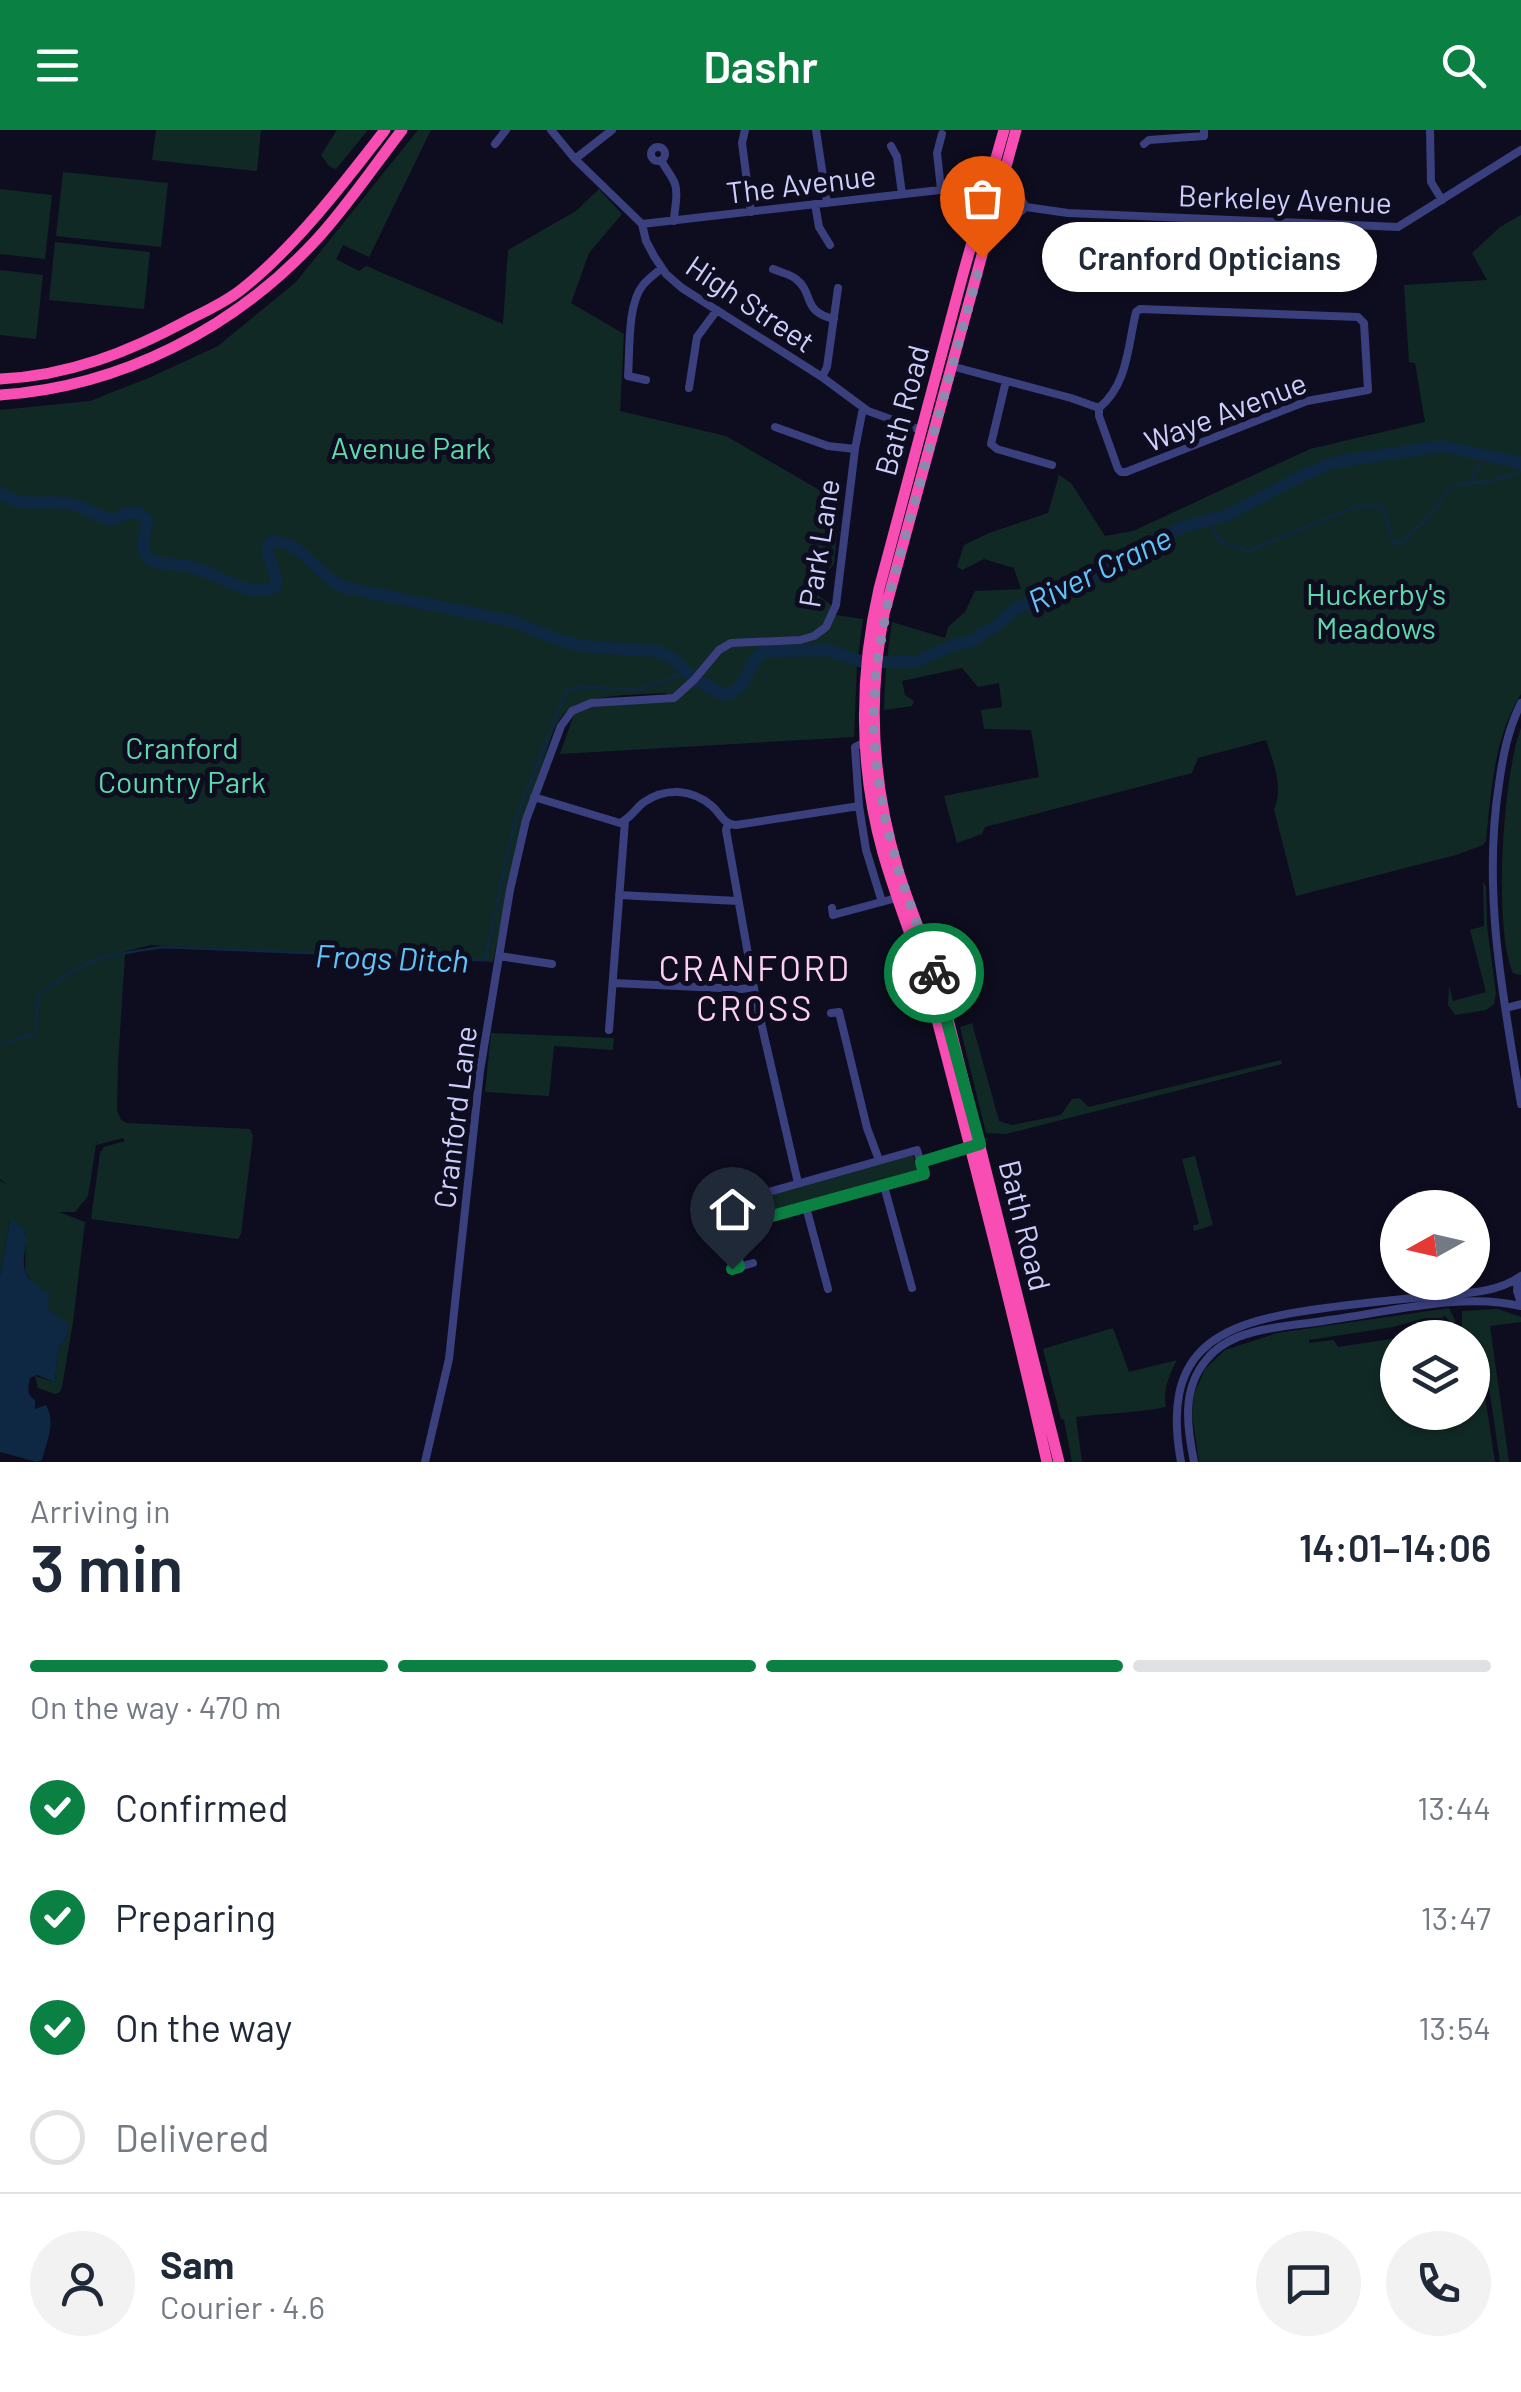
<!DOCTYPE html>
<html lang="en">
<head>
<meta charset="utf-8">
<style>
  :root { --surface:#fff; --page:#f2f2f3; --text:#1f2937; --muted:#747a83; --line:#e0e1e3; --accent:#0b8043 }
  body { margin:0; font-family:Barlow,sans-serif; background:var(--page); color:var(--text); height:100vh; display:flex; flex-direction:column; font-size:38px; white-space:nowrap }
  * { box-sizing:border-box; margin:0 }
  p { font-size:32px; color:var(--muted) }
  .icon { flex:none; width:55px; height:55px; fill:none; stroke:currentColor; stroke-width:2; stroke-linecap:round; stroke-linejoin:round }
  .map { position:relative; height:1332px; overflow:hidden }
  .side { display:flex; flex-direction:column; background:var(--surface); flex:1 }
  .side>* { flex:none }
  .needle { width:65px; rotate:262deg }
  .controls { position:absolute; left:1380px; top:1060px; display:grid; gap:20px }
  .controls a { display:grid; place-items:center; width:110px; height:110px; border-radius:50%; background:var(--surface); box-shadow:0 2px 8px #0004; font-size:50px }
  .pin { position:absolute; display:grid; place-items:center; width:85px; height:85px; color:#fff; margin:-102px -42px; border-radius:50% 50% 50% 0; rotate:-45deg; box-shadow:0 0 10px #0007 }
  .pin .icon { rotate:45deg }
  .courier { position:absolute; display:grid; place-items:center; width:100px; height:100px; margin:-50px; border:8px solid #0b8043; border-radius:50%; background:#fff; color:#222; box-shadow:0 2px 12px #0007 }
  .bubble { position:absolute; height:70px; border-radius:35px; background:var(--surface); box-shadow:0 2px 8px #0004; font-size:32px; font-weight:600; line-height:70px; text-align:center }
  .headline em { font-style:normal; font-weight:600 }
  .headline div { display:flex; flex-direction:column-reverse }
  .headline { display:flex; align-items:center; justify-content:space-between; height:170px; padding:0 30px }
  h1 { font-size:65px; font-weight:600; line-height:75px }
  .bar { display:grid; grid-template-columns:repeat(4,1fr); gap:15px 10px; align-content:center; height:120px; padding:0 30px }
  .bar i { height:12px; border-radius:8px; background:var(--line) }
  .bar .selected { background:var(--accent) }
  .bar p { grid-column:span 4 }
  .line { display:flex; align-items:center; gap:25px; padding:0 30px; border-top:2px solid var(--line) }
  .line div { flex:1 }
  .round { display:grid; place-items:center; flex:none; width:105px; height:105px; border-radius:52px; background:var(--page) }
  ol { padding:0 30px; list-style:none }
  li { display:flex; align-items:center; gap:30px; height:110px }
  li p { margin-inline-start:auto }
  li .icon { padding:10px; border-radius:50%; background:var(--accent); color:#fff; stroke-width:4 }
  li:last-child { color:var(--muted) }
  li i { width:55px; height:55px; border:5px solid var(--line); border-radius:50% }
  header { display:flex; justify-content:space-between; align-items:center; height:130px; padding:0 30px; background:var(--accent); color:#fff; font-size:45px; font-weight:600 }
  .map>svg:first-child { display:block }
  .green { fill:#112925 }
  .water { fill:#0e2843 }
  .lines { fill:none; stroke-linecap:round; stroke-linejoin:round }
  .stream { stroke:#0e2843; stroke-width:2.5 }
  .river { stroke:#0e2843; stroke-width:12 }
  .minor { stroke:#3a3f7d; stroke-width:8 }
  .highway { stroke:#f84db3; stroke-width:11 }
  .done { stroke:#8b8aaf; stroke-width:10; stroke-dasharray:0 18 }
  .route { stroke:#0b8043; stroke-width:12 }
  .labels { text-anchor:middle; dominant-baseline:central; stroke-width:10; stroke-linejoin:round; paint-order:stroke }
  .street-label { font-size:30px; fill:#cecefd; stroke:#0e0d1f }
  .park-label { font-size:30px; fill:#5ddaac; stroke:#0e0d1f }
  .water-label { font-size:32px; font-style:italic; fill:#60c3f9; stroke:#0e0d1f }
  .quarter-label { font-size:35px; letter-spacing:2.5px; fill:#fdd0f2; stroke:#0e0d1f }
</style>
</head>
<body>
<header><svg class="icon" aria-label="menu" viewBox="0 0 24 24"><path d="M4 6h16M4 12h16M4 18h16"/></svg>Dashr<svg class="icon" aria-label="search" viewBox="0 0 24 24"><circle cx="10" cy="10" r="6"/><path d="M15 15l6 6"/></svg></header>
<div class="map">
<svg width="1521" height="1332" viewBox="0 0 1521 1332">
  <rect width="100%" height="100%" fill="#0e0d1f"/>
  <path class="green" d="M156 0H261L257 41 152 30Z
    M337 0H368L336 39 330 37 321 25Z
    M418 0H431L369 127 343 115 336 129 359 141 366 136 503 194 508 120 576 81 599 59 622 84 589 123 571 173 624 204 620 281 726 306 840 372 834 434 812 461 830 474 836 485 863 489 857 534 854 607 560 624 574 584 592 576 674 571 666 563C638 565 590 563 568 580 555 590 549 614 544 629 520 695 507 763 493 832L151 815 100 828 125 824 118 933 117 980 121 990 127 993 250 999 253 1006 241 1104 238 1109 91 1089 100 1023 104 1017 125 1011 123 1008 96 1015 88 1066 75 1082H59L85 1092 73 1192 62 1257 60 1262 55 1264 38 1258 35 1246 55 1252 58 1221 67 1206V1194L47 1179 25 1141 26 1103 10 1090 0 1146V1051L8 1055 0 1049V280L90 271 151 247 218 216 296 152Z
    M63 42 168 53 161 117 56 106Z
    M0 59 52 65 45 129 0 124Z
    M1521 85V564C1494 607 1491 662 1486 711L1483 715 1456 725 1296 766 1274 679C1284 658 1273 631 1266 610L1198 628 1192 643 985 697 982 704 957 713 944 666 1039 647 1031 600 984 599 981 580 1002 577 999 553 978 557 962 538 902 551 905 565 914 571 912 576 884 580 886 536 892 492 945 508 948 497 965 482 975 461 1021 459 1014 438 984 429 962 440 957 436 964 415 989 403 1048 383 1059 345 1071 353 1105 406 1133 401 1310 319 1425 292 1415 233 1409 232 1404 155 1487 150 1472 123 1500 97Z
    M55 112 150 122 144 179 49 170Z
    M0 140 43 145 36 209 0 205Z
    M1521 598V845L1513 843C1493 797 1503 645 1521 598Z
    M1483 752 1486 756 1487 796 1496 863 1494 874 1486 880 1455 885 1448 875 1449 856 1453 871 1486 862 1470 800 1484 796Z
    M972 893 999 991 1012 995 1061 985 1072 969 1079 968 1089 977 1281 930 1282 934 1006 1004 986 1003 960 897Z
    M491 903 614 908 613 920 554 916 549 966 485 962Z
    M913 1023 917 1042 740 1090 742 1073Z
    M1195 1026 1213 1095 1194 1101 1193 1096 1199 1094 1182 1029Z
    M1449 1178 1456 1192H1450L1445 1186 1442 1188H1425L1393 1197 1309 1210V1213L1334 1210 1338 1217 1397 1208 1398 1282H1472L1473 1233 1476 1237 1477 1248 1479 1249 1484 1259 1495 1332H1199L1192 1284 1194 1264 1205 1239 1225 1220 1277 1203Z
    M1498 1179 1521 1187V1192L1490 1196 1509 1332H1500L1487 1244 1473 1226 1472 1208 1462 1207V1181Z
    M1113 1198 1129 1242 1177 1230C1170 1244 1162 1260 1166 1277 1136 1283 1106 1283 1076 1287L1082 1332H1072L1064 1290 1061 1289 1043 1219Z"/>
  <path class="water" d="M10 1090C39 1102 19 1119 25 1141 28 1152 40 1158 50 1163L47 1179 67 1193V1206L58 1221 55 1252 37 1245 30 1248C28 1258 26 1264 35 1270V1279L46 1275C56 1292 47 1311 42 1330L37 1332 0 1322V1146Z"/>
  <g class="lines">
    <path class="stream" d="M1480 330 1481 325
      M1490 351 1516 344 1521 340
      M1470 353 1479 334
      M1211 390 1215 401
      M1217 405 1219 411 1248 421 1357 376H1382C1389 388 1387 403 1395 414L1402 412 1426 390 1450 358 1456 355 1488 351
      M0 914 36 903 38 866C55 852 78 836 99 829 119 823 142 820 163 817L485 830 514 693 567 559C589 554 610 560 633 559 651 559 669 547 688 543"/>
    <path class="river" d="M0 363C23 379 47 369 72 374 86 378 98 386 111 390L131 382 140 383 147 391C146 402 139 419 148 428 158 436 175 433 186 436 208 440 224 452 245 458 255 461 266 461 275 457L277 451 267 420 271 412C295 410 309 431 325 445 331 451 339 454 346 458L512 491 563 512 591 517 659 521 672 528 694 549
      M700 552 724 565C751 558 744 537 762 522L827 520 863 532H916L954 515 969 512 999 494 1015 479 1083 453 1120 428 1143 419 1185 396 1228 385 1299 347 1336 332 1442 316 1521 333"/>
    <path class="minor" d="M551 0 575 29 642 94 646 111 654 126 666 144 682 158 822 247 868 281 921 300
      M745 0 742 13 751 82
      M816 0 827 73
      M1430 0 1431 52 1442 70
      M495 14 506 0
      M1144 14 1149 10 1204 6V0
      M891 16 897 27 902 64
      M651 24a7 7 0 1 1 14 0a7 7 0 1 1-14 0Z
      M575 29 612 0
      M661 30C665 38 672 46 675 54 679 66 674 79 674 91
      M966 57 980 78
      M941 59 937 23 942 4
      M815 74 819 97 830 115
      M989 89C1002 93 1016 87 1026 77L1068 83 1398 97 1521 20
      M642 94 966 57 997 52 1012 54 1026 77
      M773 139C780 142 790 144 796 149 815 164 801 181 834 189
      M951 236 1071 268 1099 278V286L1118 339 1121 342H1126L1307 271 1368 260 1364 193 1358 187 1140 179 1136 182C1128 214 1128 255 1099 278
      M822 247 827 237 838 158
      M646 250 628 246C630 222 627 174 643 155 648 149 656 143 662 138
      M1006 251 991 314 997 319 1052 335
      M689 258 697 207 717 180
      M775 297 828 316 855 319
      M1521 573C1508 599 1503 625 1499 654 1482 761 1503 868 1521 974
      M865 612 855 617 859 676 866 720 882 772
      M534 667 620 693C631 688 635 679 644 672 666 657 692 659 712 676 721 684 723 694 736 695L859 676
      M728 694 726 700 757 875 798 1053
      M619 765 738 771
      M832 778 833 785 900 767
      M499 826 552 834
      M613 853 742 859 754 857
      M1506 878 1521 874
      M831 883 839 882 867 998 879 1030
      M609 900 625 691
      M917 1020 924 1044 736 1096 737 1071Z
      M921 1032 974 1016
      M884 1056 912 1158
      M806 1077 828 1159
      M736 1096 731 1109 739 1137 753 1133
      M1518 1149 1517 1161 1521 1173
      M425 1332 449 1229 480 941 510 760 526 690 561 596 572 581 591 573 674 568 694 550 719 520 731 513 800 510 814 506 826 497 836 475 855 319 863 278
      M1181 1332C1161 1223 1213 1194 1311 1180 1351 1174 1392 1170 1433 1166 1462 1163 1496 1164 1521 1146
      M1194 1332C1187 1297 1181 1259 1207 1229 1215 1219 1226 1212 1238 1207 1267 1196 1300 1195 1329 1190 1389 1182 1462 1162 1521 1176"/>
    <path class="highway" d="M1004 0 963 144 879 459C859 545 859 638 883 723 898 776 921 828 935 882 974 1031 1013 1181 1047 1332
      M1016 0 884 484C867 570 873 657 898 740 907 770 919 798 929 827 937 848 942 871 949 893L1059 1332
      M0 249C68 246 129 222 188 190 206 181 226 172 242 159 294 118 344 53 385 0
      M0 265C121 257 235 198 317 109 348 75 374 36 402 0"/>
  </g>
  <g class="lines">
    <path class="done" d="M934 843 899 742 886 693 877 643 873 594 876 538 889 466 982 128"/>
    <path class="route" d="M732 1139 739 1137 731 1109 736 1096 924 1044 921 1032 980 1014 934 843"/>
  </g>
  <g class="labels">
    <g class="street-label">
      <text transform="translate(801 53) rotate(-7)">The Avenue</text>
      <text transform="translate(1285 68) rotate(2)">Berkeley Avenue</text>
      <text transform="translate(751 173) rotate(34)">High Street</text>
      <text transform="translate(901 280) rotate(-75)">Bath Road</text>
      <text transform="translate(1225 281) rotate(-21)">Waye Avenue</text>
      <text transform="translate(818 413) rotate(-81)">Park Lane</text>
      <text transform="translate(454 987) rotate(-83)">Cranford Lane</text>
      <text transform="translate(1026 1095) rotate(76)">Bath Road</text>
    </g>
    <g class="park-label">
      <text x="411" y="317">Avenue Park</text>
      <text x="1376" y="463">Huckerby's<tspan x="1376" dy="34">Meadows</tspan></text>
      <text x="182" y="617">Cranford<tspan x="182" dy="34">Country Park</tspan></text>
    </g>
    <g class="water-label">
      <text transform="translate(1099 438) rotate(-26)">River Crane</text>
      <text transform="translate(392 827) rotate(2)">Frogs Ditch</text>
    </g>
    <g class="quarter-label">
      <text x="755" y="837">CRANFORD<tspan x="755" dy="40">CROSS</tspan></text>
    </g>
  </g>
</svg>
<div class="controls">
<a><svg class="needle" viewBox="-14 -14 28 28"><path d="M0-13l5 13h-10z" fill="#e53935"/><path d="M0 13l5-13h-10z" fill="#747a83"/></svg></a>
<a><svg class="icon" aria-label="layers" viewBox="0 0 24 24"><path d="M12 4l9 5-9 5-9-5zM3 14l9 5 9-5"/></svg></a>
</div>
<div class="pin" style="left:982px;top:128px;background:#ea580c"><svg class="icon" aria-label="bag" viewBox="0 0 24 24"><path d="M5 8h14l-1 12H6zM9 8a3 3 0 0 1 6 0"/></svg></div>
<div class="pin" style="left:732px;top:1139px;background:#1f2937"><svg class="icon" aria-label="home" viewBox="0 0 24 24"><path d="M3 11l9-7 9 7M6 9v11h12V9"/></svg></div>
<div class="courier" style="left:934px;top:843px"><svg class="icon" aria-label="bike" viewBox="0 0 24 24"><circle cx="6" cy="16" r="4"/><circle cx="18" cy="16" r="4"/><path d="M6 16l4-8h5l3 8M10 8l3 8H6M13 5h3"/></svg></div>
<div class="bubble" style="left:1042px;top:92px;width:335px">Cranford Opticians</div>
</div>
<section class="side">
<div class="headline"><div><h1>3 min</h1><p>Arriving in</p></div><em>14:01–14:06</em></div>
<div class="bar"><i class="selected"></i><i class="selected"></i><i class="selected"></i><i></i><p>On the way · 470 m</p></div>
<ol>
<li><svg class="icon" aria-label="check" viewBox="0 0 24 24"><path d="M5 12l5 5 9-10"/></svg>Confirmed<p>13:44</p></li>
<li><svg class="icon" aria-label="check" viewBox="0 0 24 24"><path d="M5 12l5 5 9-10"/></svg>Preparing<p>13:47</p></li>
<li><svg class="icon" aria-label="check" viewBox="0 0 24 24"><path d="M5 12l5 5 9-10"/></svg>On the way<p>13:54</p></li>
<li><i></i>Delivered</li>
</ol>
<div class="line" style="height:180px"><a class="round"><svg class="icon" aria-label="person" viewBox="0 0 24 24"><circle cx="12" cy="8" r="4"/><path d="M4 21q1-7 8-7t8 7"/></svg></a><div><b>Sam</b><p>Courier · 4.6</p></div><a class="round"><svg class="icon" aria-label="chat" viewBox="0 0 24 24"><path d="M4 5h16v11H9l-5 4z"/></svg></a><a class="round"><svg class="icon" aria-label="phone" viewBox="0 0 24 24"><path d="M5 4h4l2 5-3 2q2 4 5 5l2-3 5 2v4C11 20 4 13 5 4z"/></svg></a></div>
</section>
</body>
</html>
